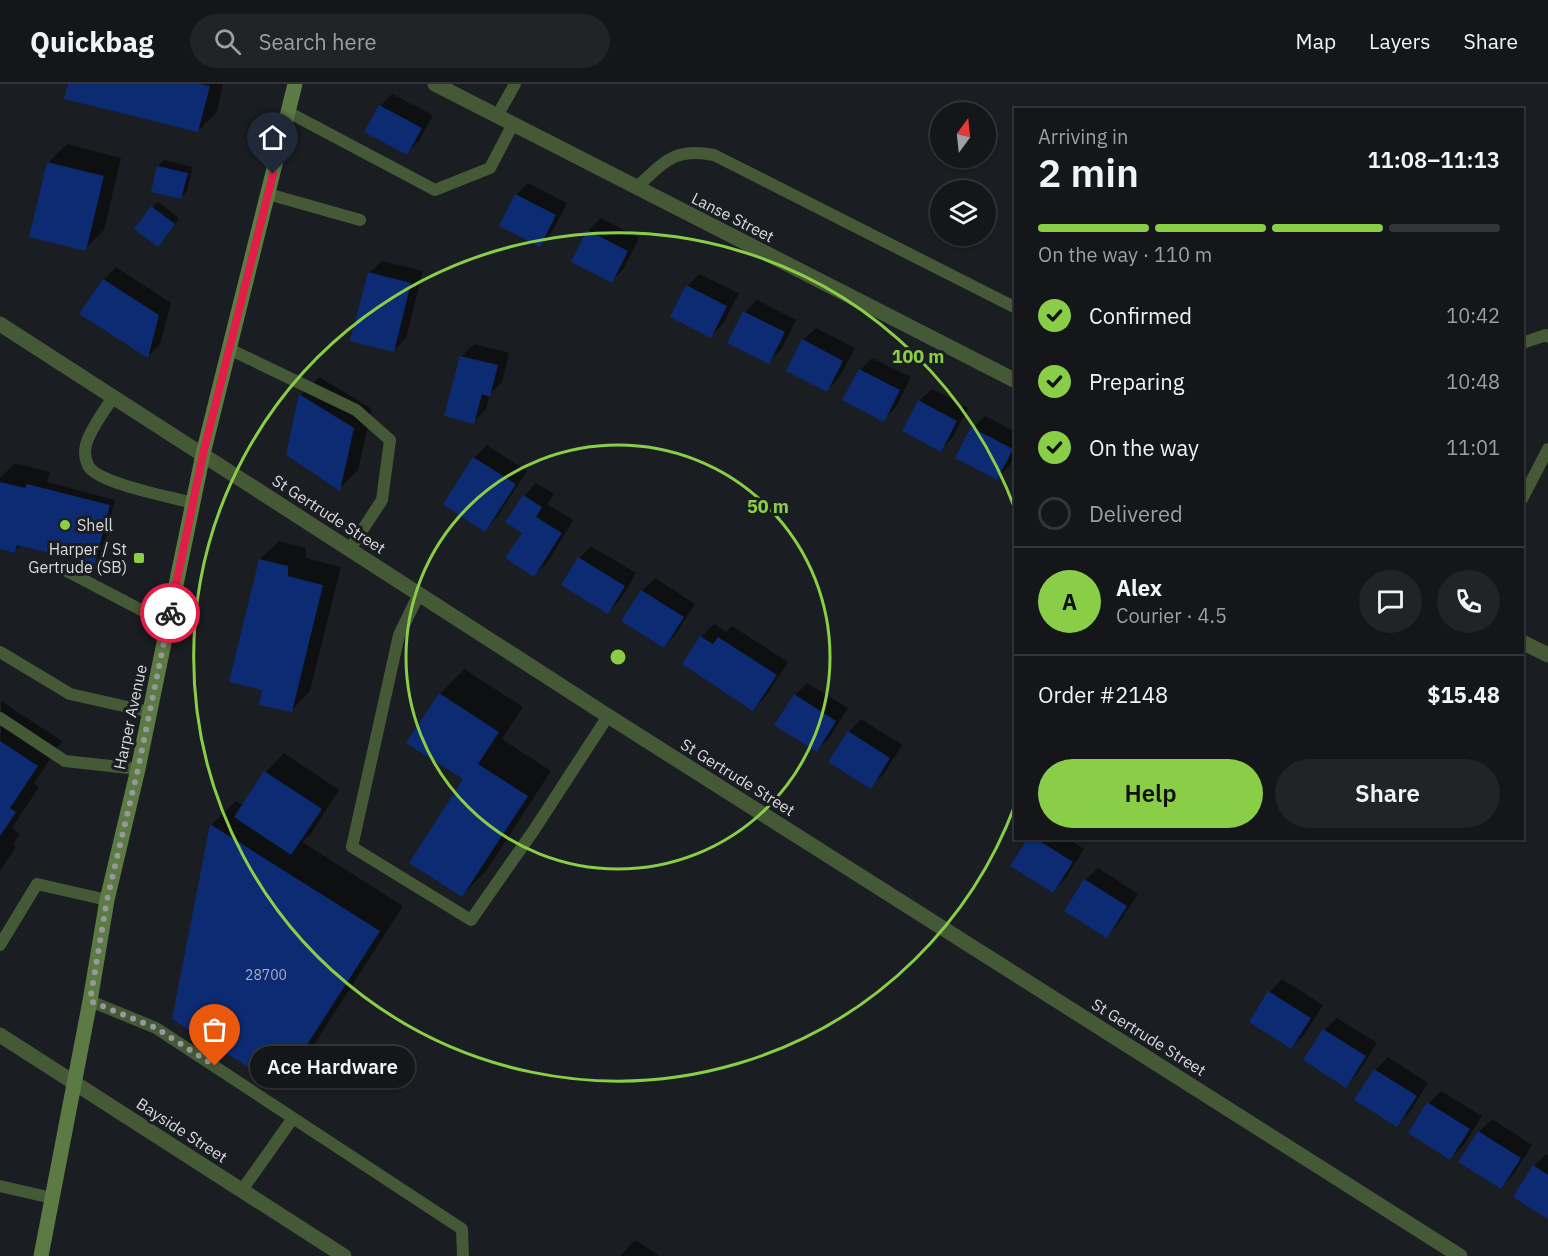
<!DOCTYPE html>
<html lang="en">
<head>
<meta charset="utf-8">
<style>
  :root { --surface:#141619; --page:#212326; --text:#f1f3f6; --muted:#9d9fa2; --line:#333538; --accent:#8ace47 }
  body { margin:0; font-family:"IBM Plex Sans",sans-serif; background:var(--page); color:var(--text); height:100vh; display:flex; flex-direction:column; font-size:22px; white-space:nowrap }
  * { box-sizing:border-box; margin:0 }
  p { font-size:20px; color:var(--muted) }
  .icon { flex:none; width:33px; height:33px; fill:none; stroke:currentColor; stroke-width:2; stroke-linecap:round; stroke-linejoin:round }
  .map { position:relative; flex:1; overflow:hidden }
  .sheet { position:absolute; left:1014px; top:24px; width:510px; height:732px; display:flex; flex-direction:column; background:var(--surface); border-radius:0px; box-shadow:0 2px 4px #0004,0 0 0 2px var(--line) }
  .sheet>* { flex:none }
  .needle { width:39px; rotate:15deg }
  .controls { position:absolute; left:930px; top:18px; display:grid; gap:12px }
  .controls a { display:grid; place-items:center; width:66px; height:66px; border-radius:50%; background:var(--surface); box-shadow:0 2px 4px #0004,0 0 0 2px var(--line); font-size:30px }
  .pin { position:absolute; display:grid; place-items:center; width:51px; height:51px; color:#fff; margin:-62px -26px; border-radius:50% 50% 50% 0; rotate:-45deg; box-shadow:0 0 6px #0007 }
  .pin .icon { rotate:45deg }
  .courier { position:absolute; display:grid; place-items:center; width:60px; height:60px; margin:-30px; border:4px solid #e11d48; border-radius:50%; background:#fff; color:#222; box-shadow:0 2px 8px #0007 }
  .bubble { position:absolute; height:42px; border-radius:21px; background:var(--surface); box-shadow:0 2px 4px #0004,0 0 0 2px var(--line); font-size:20px; font-weight:600; line-height:42px; text-align:center }
  .headline em { font-style:normal; font-weight:600 }
  .headline div { display:flex; flex-direction:column-reverse }
  .headline { display:flex; align-items:center; justify-content:space-between; height:102px; padding:0 24px }
  h1 { font-size:39px; font-weight:600; line-height:45px }
  .bar { display:grid; grid-template-columns:repeat(4,1fr); gap:9px 6px; align-content:center; height:72px; padding:0 24px }
  .bar i { height:8px; border-radius:4px; background:var(--line) }
  .bar .current { background:var(--accent) }
  .bar p { grid-column:span 4 }
  .line { display:flex; align-items:center; gap:15px; padding:0 24px; border-top:2px solid var(--line) }
  .line div { flex:1 }
  .round { display:grid; place-items:center; flex:none; width:63px; height:63px; border-radius:32px; background:var(--page) }
  ol { padding:0 24px; list-style:none }
  li { display:flex; align-items:center; gap:18px; height:66px }
  li p { margin-inline-start:auto }
  li .icon { padding:6px; border-radius:50%; background:var(--accent); color:#111; stroke-width:4 }
  li:last-child { color:var(--muted) }
  li i { width:33px; height:33px; border:3px solid var(--line); border-radius:50% }
  .cta { display:flex; gap:12px; margin-top:auto; padding:12px 24px }
  .cta a { flex:1; height:69px; border-radius:36px; background:var(--accent); color:#111; font-size:24px; font-weight:600; line-height:69px; text-align:center }
  .cta a+a { background:var(--page); color:var(--text) }
  header { display:flex; align-items:center; gap:36px; box-sizing:border-box; height:84px; padding:0 30px; background:var(--surface); border-bottom:2px solid var(--line) }
  header strong { font-size:28px }
  nav { display:flex; gap:33px; margin-inline-start:auto; font-size:21px }
  .search { width:420px; height:54px; background:var(--page); display:flex; align-items:center; gap:15px; box-sizing:border-box; padding:0 21px; border-radius:33px; color:var(--muted); font-size:22px }
  .map>svg:first-child { display:block }
  .shadow { fill:#0007 }
  .building { fill:#0c2b73 }
  .lines { fill:none; stroke-linecap:round; stroke-linejoin:round }
  .service { stroke:#465937; stroke-width:12 }
  .minor { stroke:#465937; stroke-width:15 }
  .secondary { stroke:#5c7a43; stroke-width:15 }
  .done { stroke:#96989b; stroke-width:6; stroke-dasharray:0 10.8 }
  .route { stroke:#e11d48; stroke-width:8 }
  .ring { fill:none; stroke:#8ace47; stroke-width:3 }
  .poi-dot { fill:#8ace47; stroke:#1a1d21; stroke-width:2 }
  .labels { text-anchor:middle; dominant-baseline:central; stroke-width:6; stroke-linejoin:round; paint-order:stroke }
  .number-label { font-size:14px; fill:#a5aec2 }
  .street-label { font-size:16px; fill:#d8dadd; stroke:#1a1d21 }
  .poi-label { font-size:16px; fill:#d8dadd; stroke:#1a1d21; text-anchor:start }
  .centre { fill:#8ace47; stroke:#1a1d21; stroke-width:3 }
  .ring-label { font-size:18px; text-anchor:middle; font-weight:bold; fill:#8ace47; stroke:#1a1d21; stroke-width:6; stroke-linejoin:round; paint-order:stroke }
</style>
</head>
<body>
<header>
<strong>Quickbag</strong>
<div class="search"><svg class="icon" aria-label="search" viewBox="0 0 24 24"><circle cx="10" cy="10" r="6"/><path d="M15 15l6 6"/></svg>Search here</div>
<nav><a>Map</a><a>Layers</a><a>Share</a></nav>
</header>
<div class="map">
<svg width="1548" height="1172" viewBox="0 0 1548 1172">
  <rect width="100%" height="100%" fill="#1a1d21"/>
  <path class="shadow" d="M69 0H223L217 28 198 47Z
    M392 10 433 31 419 57 407 69 380 22Z
    M67 60 121 74 104 146 85 165 48 79Z
    M164 76 193 83 187 107 181 113 153 107 158 82Z
    M528 99 567 119 552 148 539 161 516 111Z
    M158 118 179 134 164 155 152 123Z
    M601 134 639 154 624 184 612 197 588 147Z
    M382 177 423 187 406 254 394 266 369 189Z
    M116 183 171 219 160 260 148 272 104 196Z
    M699 190 739 209 723 240 711 252 687 202Z
    M757 216 796 236 781 266 768 278 745 228Z
    M816 244 855 264 839 294 827 306 803 256Z
    M474 260 509 269 502 298 490 310 486 325 473 338 446 331 462 272Z
    M872 274 911 293 896 323 883 336 860 286Z
    M319 293 372 325 358 386 339 405 301 311Z
    M932 305 968 324 953 353 941 366 919 317Z
    M985 332 1016 348V369L1009 382 997 394 972 344Z
    M487 361 527 387 497 433 485 446 445 420 474 374Z
    M15 379 50 388 47 398 115 416 101 473 95 478 22 460 15 467 0 463V394Z
    M536 399 554 410 547 420 573 436 547 479 534 491 524 448V412Z
    M279 457 306 464V474L341 483 310 607 292 626 264 605 260 475Z
    M591 462 636 489 620 516 608 528 579 474Z
    M655 494 695 520 676 550 664 562 642 507Z
    M714 540 726 548 732 542 788 578 766 612 753 625 701 553Z
    M464 585 523 623 502 655 551 687 486 787 462 811 465 695 440 610Z
    M807 599 848 624 829 654 816 667 795 611Z
    M1 617 62 657 34 699 39 703 12 744 20 750 13 760 16 763 0 787Z
    M861 635 902 661 883 691 870 703 830 677 849 648Z
    M284 669 339 706 310 751 302 758 403 822 304 976 280 1001 173 934 211 741 236 717 243 721 266 688Z
    M1029 754H1067L1084 765 1065 795 1053 807Z
    M1098 784 1138 810 1119 839 1107 852 1085 796Z
    M1282 895 1323 921 1304 951 1291 963 1251 937 1270 908Z
    M1337 934 1377 959 1358 989 1346 1002 1324 946Z
    M1388 973 1428 999 1409 1029 1397 1041 1356 1016 1375 986Z
    M1441 1007 1482 1032 1463 1062 1450 1074 1410 1049 1429 1019Z
    M1492 1035 1532 1061 1513 1091 1501 1103 1460 1078 1479 1048Z
    M1546 1070 1548 1071V1133L1534 1082Z
    M635 1156 660 1172H620Z"/>
  <path class="building" d="M68 0H200L210 2 198 48 64 15Z
    M379 21 422 44 407 71 364 48Z
    M47 78 104 92 86 167 29 153Z
    M157 82 188 89 181 115 151 108Z
    M515 110 556 131 540 163 499 142Z
    M151 122 175 140 158 163 134 145Z
    M587 146 628 167 612 199 571 178Z
    M368 188 411 199 394 268 350 257Z
    M103 195 159 231 148 274 79 230Z
    M686 201 727 222 711 254 670 233Z
    M743 227 785 248 769 280 727 259Z
    M802 255 843 277 827 308 786 287Z
    M460 272 498 281 490 313 482 310 474 340 444 332Z
    M859 285 900 306 884 338 842 316Z
    M299 310 354 344 340 407 286 371Z
    M918 316 957 337 941 368 902 347Z
    M971 343 1013 365 997 396 955 374Z
    M473 373 516 400 485 448 443 420Z
    M0 398 25 404 27 400 110 421 95 480 17 461 15 469 0 465Z
    M523 411 542 423 536 433 562 449 534 493 505 474 522 449 505 438Z
    M578 473 625 502 608 530 561 501Z
    M259 475 288 482V492L323 501 292 628 259 621 262 606 229 598Z
    M641 506 684 533 664 564 621 537Z
    M700 552 713 560 718 553 777 591 753 627 682 580Z
    M439 609 499 648 478 680 528 712 462 813 409 779 463 695 406 659Z
    M794 610 836 637 817 668 774 641Z
    M848 647 890 674 871 705 828 678Z
    M0 657 38 682 10 724 16 728 0 752Z
    M264 687 322 725 291 771 234 733Z
    M210 740 380 847 280 1003 172 935Z
    M1028 754H1035L1073 778 1053 809 1010 782Z
    M1084 795 1127 822 1107 854 1064 827Z
    M1268 907 1311 934 1291 965 1249 938Z
    M1323 945 1366 972 1346 1004 1303 976Z
    M1374 985 1417 1012 1397 1043 1354 1016Z
    M1427 1018 1470 1045 1450 1076 1408 1049Z
    M1478 1047 1521 1074 1501 1105 1458 1078Z
    M1533 1081 1548 1091V1135L1513 1113Z"/>
  <g class="lines">
    <path class="service" d="M288 28 435 106 490 84 513 40
      M497 32 515 0
      M636 104C664 78 674 63 714 71L1016 224
      M268 110 360 136
      M1522 259 1546 251 1548 253
      M229 265 356 326 390 356 382 416 350 465
      M113 313C105 326 89 347 86 361 84 369 85 376 89 383 101 400 171 413 193 419
      M1522 415 1548 365
      M61 484 168 540
      M419 510 399 551 352 763 471 836 534 746 608 632
      M0 568 70 610 150 628
      M0 634 65 677 138 685
      M0 861 37 800 107 816
      M90 917 156 944 462 1145 463 1172
      M0 1102 52 1114
      M242 1106 293 1034"/>
    <path class="minor" d="M435 0 1016 297
      M0 240 608 632 1460 1172
      M1522 558 1548 571
      M0 951 344 1172"/>
    <path class="secondary" d="M41 1172 90 917 107 816 138 685 203 370 295 0"/>
  </g>
  <g class="lines">
    <path class="done" d="M170 529 138 685 107 816 90 917 156 944 215 982"/>
    <path class="route" d="M170 529 203 370 273 90"/>
  </g>
  <g class="ring">
    <circle cx="618" cy="573" r="212"/>
    <path d="M1015 721A424 424 0 1 1 1015 425"/>
  </g>
  <g class="poi-dot">
    <circle cx="65" cy="441" r="6"/>
    <rect x="133" y="468" width="12" height="12" rx="3"/>
  </g>
  <g class="labels">
    <g class="number-label">
      <text x="266" y="891">28700</text>
    </g>
    <g class="street-label">
      <text transform="translate(733 133) rotate(27)">Lanse Street</text>
      <text transform="translate(329 430) rotate(33)">St Gertrude Street</text>
      <text transform="translate(130 633) rotate(-78)">Harper Avenue</text>
      <text transform="translate(738 693) rotate(32)">St Gertrude Street</text>
      <text transform="translate(1149 953) rotate(32)">St Gertrude Street</text>
      <text transform="translate(182 1046) rotate(33)">Bayside Street</text>
    </g>
    <g class="poi-label">
      <text x="77" y="441">Shell</text>
      <text x="127" y="465" text-anchor="end">Harper / St<tspan x="127" dy="18">Gertrude (SB)</tspan></text>
    </g>
  </g>
  <circle cx="618" cy="573" r="9" class="centre"/>
  <g class="ring-label">
    <text x="918" y="279">100 m</text>
    <text x="768" y="429">50 m</text>
  </g>
</svg>
<div class="controls">
<a><svg class="needle" viewBox="-14 -14 28 28"><path d="M0-13l5 13h-10z" fill="#e53935"/><path d="M0 13l5-13h-10z" fill="#9d9fa2"/></svg></a>
<a><svg class="icon" aria-label="layers" viewBox="0 0 24 24"><path d="M12 4l9 5-9 5-9-5zM3 14l9 5 9-5"/></svg></a>
</div>
<div class="pin" style="left:215px;top:982px;background:#ea580c"><svg class="icon" aria-label="bag" viewBox="0 0 24 24"><path d="M5 8h14l-1 12H6zM9 8a3 3 0 0 1 6 0"/></svg></div>
<div class="pin" style="left:273px;top:90px;background:#1f2937"><svg class="icon" aria-label="home" viewBox="0 0 24 24"><path d="M3 11l9-7 9 7M6 9v11h12V9"/></svg></div>
<div class="courier" style="left:170px;top:529px"><svg class="icon" aria-label="bike" viewBox="0 0 24 24"><circle cx="6" cy="16" r="4"/><circle cx="18" cy="16" r="4"/><path d="M6 16l4-8h5l3 8M10 8l3 8H6M13 5h3"/></svg></div>
<div class="bubble" style="left:250px;top:962px;width:165px">Ace Hardware</div>
<section class="sheet">
<div class="headline"><div><h1>2 min</h1><p>Arriving in</p></div><em>11:08–11:13</em></div>
<div class="bar"><i class="current"></i><i class="current"></i><i class="current"></i><i></i><p>On the way · 110 m</p></div>
<ol>
<li><svg class="icon" aria-label="check" viewBox="0 0 24 24"><path d="M5 12l5 5 9-10"/></svg>Confirmed<p>10:42</p></li>
<li><svg class="icon" aria-label="check" viewBox="0 0 24 24"><path d="M5 12l5 5 9-10"/></svg>Preparing<p>10:48</p></li>
<li><svg class="icon" aria-label="check" viewBox="0 0 24 24"><path d="M5 12l5 5 9-10"/></svg>On the way<p>11:01</p></li>
<li><i></i>Delivered</li>
</ol>
<div class="line" style="height:108px"><b class="round" style="background:var(--accent);color:#111">A</b><div><b>Alex</b><p>Courier · 4.5</p></div><a class="round"><svg class="icon" aria-label="chat" viewBox="0 0 24 24"><path d="M4 5h16v11H9l-5 4z"/></svg></a><a class="round"><svg class="icon" aria-label="phone" viewBox="0 0 24 24"><path d="M5 4h4l2 5-3 2q2 4 5 5l2-3 5 2v4C11 20 4 13 5 4z"/></svg></a></div>
<div class="line" style="height:78px"><div>Order #2148</div><b>$15.48</b></div>
<div class="cta"><a>Help</a><a>Share</a></div>
</section>
</div>
</body>
</html>
